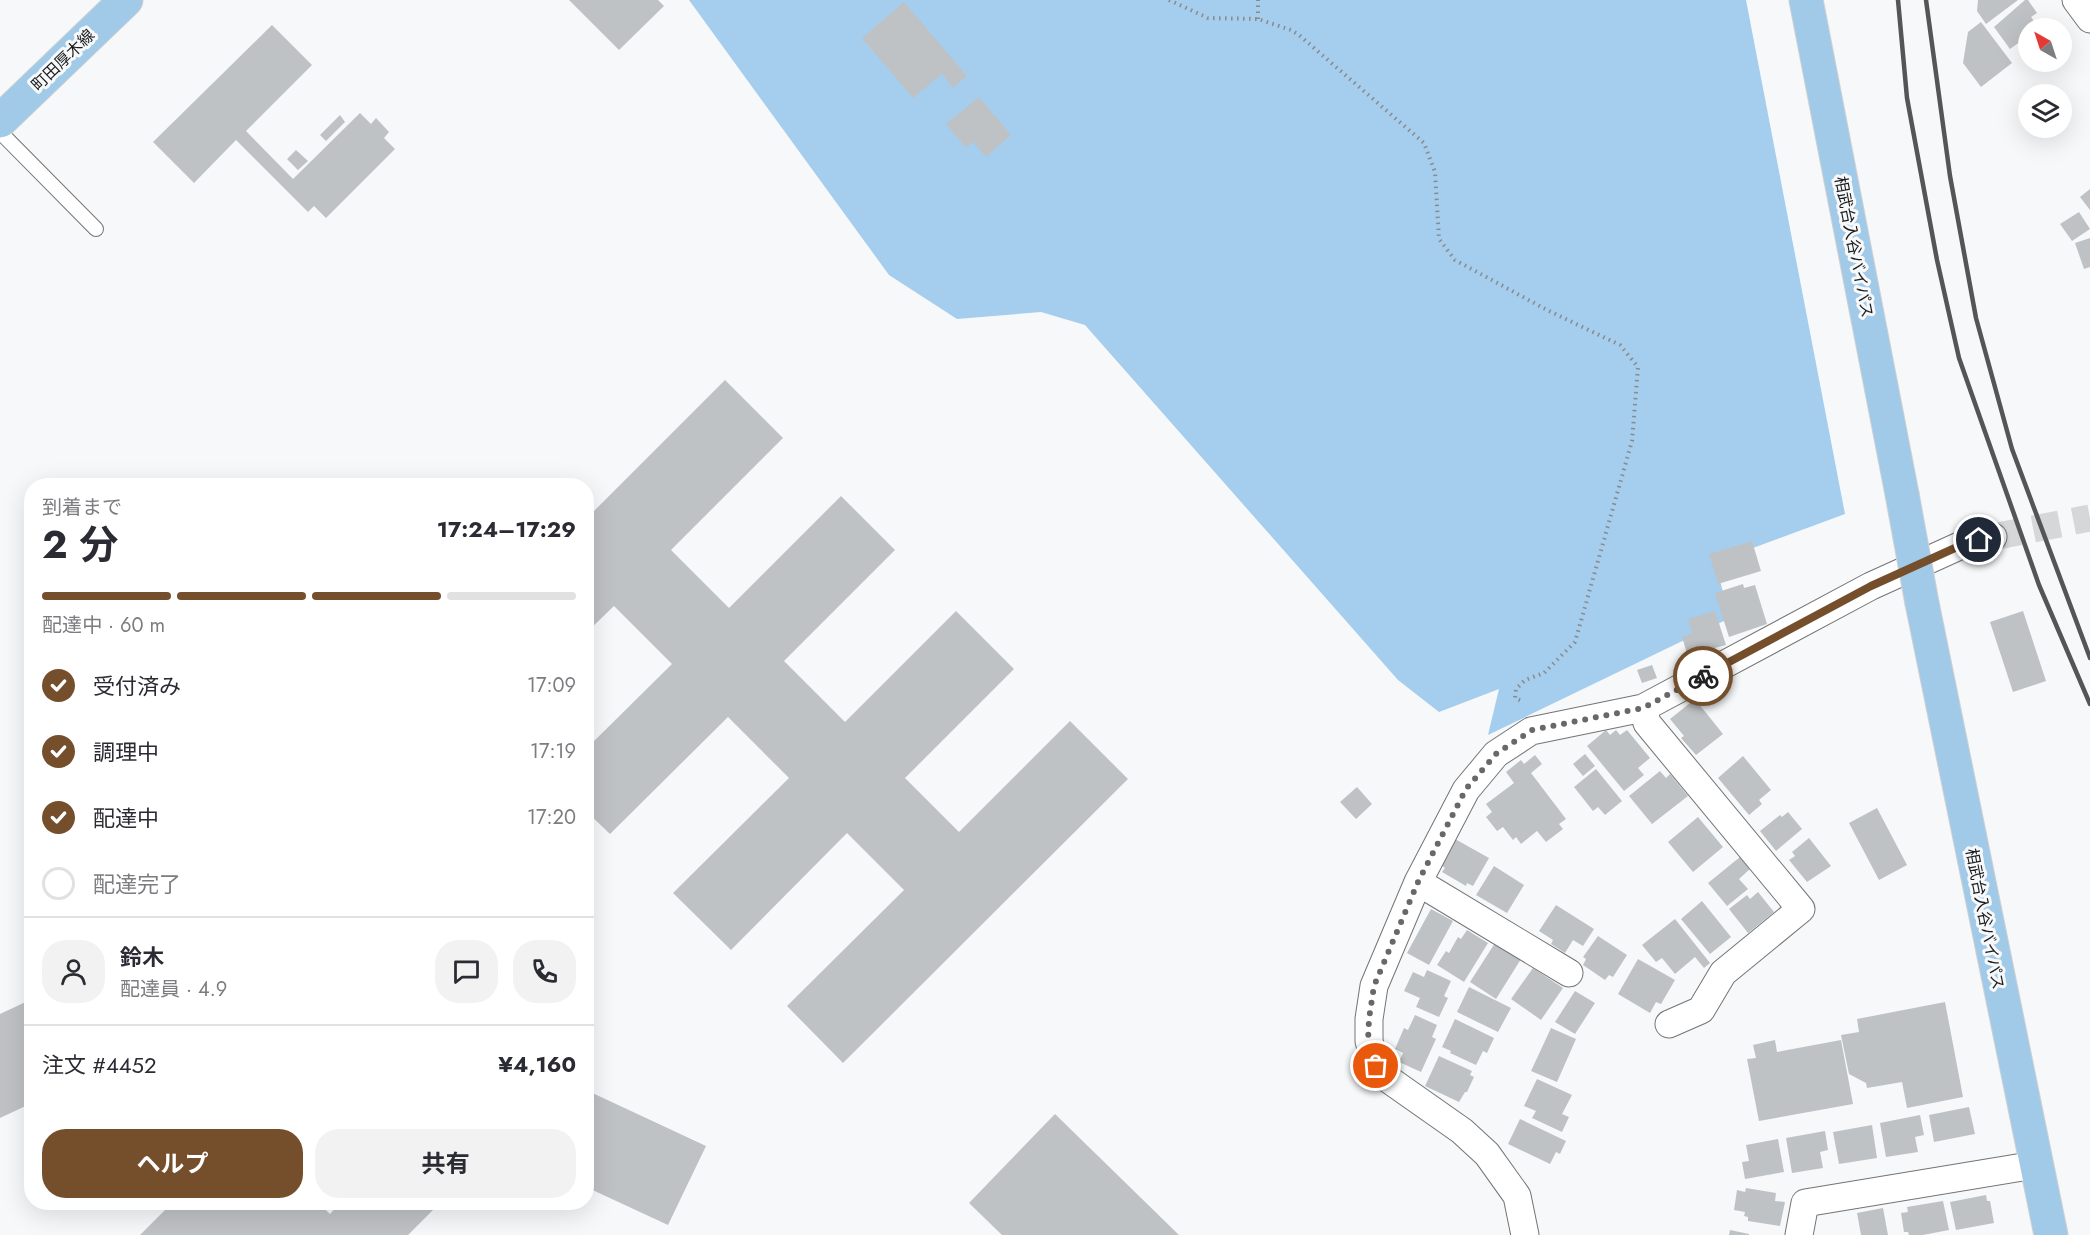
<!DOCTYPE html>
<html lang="ja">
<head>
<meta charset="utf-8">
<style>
  :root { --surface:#fff; --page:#f2f2f3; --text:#2b2b33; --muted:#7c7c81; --line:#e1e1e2; --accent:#754f2c }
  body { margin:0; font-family:Jost,"Noto Sans JP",sans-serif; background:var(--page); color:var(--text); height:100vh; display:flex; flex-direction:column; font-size:22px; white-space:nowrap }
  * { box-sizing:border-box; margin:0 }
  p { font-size:20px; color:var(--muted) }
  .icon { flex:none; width:33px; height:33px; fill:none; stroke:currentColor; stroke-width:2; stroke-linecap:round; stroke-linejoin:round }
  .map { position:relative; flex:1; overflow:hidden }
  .details { position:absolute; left:24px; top:478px; width:570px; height:732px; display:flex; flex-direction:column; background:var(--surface); border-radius:24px; box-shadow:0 6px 24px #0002 }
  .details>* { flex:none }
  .needle { width:39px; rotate:321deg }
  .tools { position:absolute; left:2018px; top:18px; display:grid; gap:12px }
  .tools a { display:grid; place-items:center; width:54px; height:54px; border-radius:50%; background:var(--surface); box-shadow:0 6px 24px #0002; font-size:30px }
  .pin { position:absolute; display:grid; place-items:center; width:51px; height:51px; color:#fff; margin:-26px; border:3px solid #fff; border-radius:50%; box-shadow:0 2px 6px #0007 }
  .courier { position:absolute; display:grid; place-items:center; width:60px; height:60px; margin:-30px; border:4px solid #754f2c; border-radius:50%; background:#fff; color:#222; box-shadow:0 2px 8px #0007 }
  .overview em { font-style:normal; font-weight:700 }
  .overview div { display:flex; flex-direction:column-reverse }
  .overview { display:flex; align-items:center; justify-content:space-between; height:102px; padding:0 18px }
  h1 { font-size:39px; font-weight:700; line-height:45px }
  .bar { display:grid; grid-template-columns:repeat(4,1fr); gap:9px 6px; align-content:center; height:72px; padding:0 18px }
  .bar i { height:8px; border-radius:4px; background:var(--line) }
  .bar .on { background:var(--accent) }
  .bar p { grid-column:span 4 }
  .line { display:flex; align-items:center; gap:15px; padding:0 18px; border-top:2px solid var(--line) }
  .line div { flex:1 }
  .round { display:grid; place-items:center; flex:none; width:63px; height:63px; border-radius:24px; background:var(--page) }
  ol { padding:0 18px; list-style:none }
  li { display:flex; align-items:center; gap:18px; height:66px }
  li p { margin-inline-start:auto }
  li .icon { padding:6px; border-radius:50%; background:var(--accent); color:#fff; stroke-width:4 }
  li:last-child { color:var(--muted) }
  li i { width:33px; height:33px; border:3px solid var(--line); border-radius:50% }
  .cta { display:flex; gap:12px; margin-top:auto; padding:12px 18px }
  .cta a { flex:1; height:69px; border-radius:24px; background:var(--accent); color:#fff; font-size:24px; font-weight:700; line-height:69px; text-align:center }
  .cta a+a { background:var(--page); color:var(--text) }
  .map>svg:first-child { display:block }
  .green { fill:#a5cded }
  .building { fill:#bfc2c4 }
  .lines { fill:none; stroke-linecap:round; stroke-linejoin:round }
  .minor-tunnel { stroke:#d5d7d9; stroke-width:27; stroke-dasharray:27 14; stroke-linecap:butt }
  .service-casing { stroke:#727476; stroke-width:16 }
  .minor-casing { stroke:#727476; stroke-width:29 }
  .primary-casing { stroke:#d1d1d2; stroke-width:35 }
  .path { stroke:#898a8c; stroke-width:4; stroke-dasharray:1.5 4.5; stroke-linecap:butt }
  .service { stroke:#fff; stroke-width:14 }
  .minor { stroke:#fff; stroke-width:27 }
  .primary { stroke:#a1cae8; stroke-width:33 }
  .rail { stroke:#545557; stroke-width:4.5 }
  .primary-bridge-casing { stroke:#d1d1d2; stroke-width:35; stroke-linecap:butt }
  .primary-bridge { stroke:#a1cae8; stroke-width:33 }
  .done { stroke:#67686a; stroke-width:6; stroke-dasharray:0 10.8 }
  .route { stroke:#754f2c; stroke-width:8 }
  .labels { text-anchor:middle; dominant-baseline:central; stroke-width:6; stroke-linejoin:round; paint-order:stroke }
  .street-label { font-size:16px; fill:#1a1b1c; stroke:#f6f8fa }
</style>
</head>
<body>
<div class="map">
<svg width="2090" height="1235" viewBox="0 0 2090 1235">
  <rect width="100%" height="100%" fill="#f6f8fa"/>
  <path class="green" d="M689 0H1746L1845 514 1715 562 1730 618 1488 735 1499 689 1439 712 1398 680 1085 325 1041 312 957 319 889 275Z"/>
  <path class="building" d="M569 0H658L664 6 619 50Z
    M1978 0H2018L1986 24 1977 11Z
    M2025 0H2028L2037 13 2031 17 2039 28H2028V36L2010 49 1994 27Z
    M904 2 967 76 953 88 942 74 913 98 862 38Z
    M1981 22 2012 63 1981 87 1963 63 1968 32Z
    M272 25 312 65 246 131 293 179 360 113 371 124 376 118 389 132 384 138 395 149 326 218 314 206 308 212 236 140 194 183 153 142Z
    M979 97 1011 135 986 157 973 142 966 148 946 124Z
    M340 115 345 122 326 141 320 135Z
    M296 150 308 161 298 170 287 159Z
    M2090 189V210L2080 197Z
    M2079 212 2090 229 2072 241 2060 224Z
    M2090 238V267L2084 269 2075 243Z
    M725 380 783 438 671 550 729 608 841 496 895 550 784 661 845 722 956 611 1014 669 905 778 959 832 1070 721 1128 779 843 1063 787 1006 904 890 847 833 731 950 673 893 789 778 728 717 610 834 586 811V749L672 664 614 606 586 633V519Z
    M1752 541 1761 571 1718 584 1709 554Z
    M1743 584 1744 588 1755 585 1767 624 1729 637 1715 593Z
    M1715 611 1726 645 1707 650 1708 654 1689 660 1682 637 1692 633 1688 619Z
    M2023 611 2046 681 2013 692 1990 622Z
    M1652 665 1657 678 1642 683 1637 670Z
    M1695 699 1723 734 1696 755 1681 738 1684 736 1670 719Z
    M1606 730 1610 735 1616 730 1620 735 1627 730 1650 758 1638 768 1644 775 1624 791 1587 746Z
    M1585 754 1595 766 1583 776 1573 764Z
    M1535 755 1542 764 1531 773 1566 819 1559 824 1563 829 1546 842 1537 831 1521 844 1516 837 1513 840 1503 827 1497 831 1486 817 1492 812 1486 804 1514 783 1506 772 1521 760 1524 764Z
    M1743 756 1771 790 1759 800 1762 804 1749 815 1718 778Z
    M1596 769 1622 801 1605 815 1598 807 1593 811 1574 787Z
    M1660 771 1666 778 1670 774 1688 796 1652 824 1629 796Z
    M1357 787 1372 804 1356 819 1340 802Z
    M1877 808 1907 865 1879 880 1849 823Z
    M1788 812 1802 829 1776 851 1760 831 1780 815 1782 817Z
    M1698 817 1723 847 1693 872 1668 842Z
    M1809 838 1831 866 1807 882 1789 860 1795 856 1792 852Z
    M1455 839 1489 858 1473 886 1467 883 1466 886 1442 872 1445 868 1441 865Z
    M1740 857 1750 869 1739 879 1748 889 1727 906 1708 883Z
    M1494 866 1524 885 1507 913 1476 895Z
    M1758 892 1774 912 1748 933 1729 909 1747 895 1750 899Z
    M1702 901 1731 937 1710 954 1681 919Z
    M1556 905 1594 929 1583 946 1573 940 1565 953 1551 944 1553 940 1539 931Z
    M1431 909 1453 921 1429 965 1407 953Z
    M1675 919 1710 963 1704 968 1695 957 1675 974 1662 958 1656 962 1642 945Z
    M1467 930 1488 943 1464 982 1437 965 1446 951 1449 953 1458 937 1461 939Z
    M1598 936 1627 955 1613 977 1609 975 1605 980 1583 965 1586 959 1583 957Z
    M1495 943 1521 959 1496 999 1470 982Z
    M1638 959 1675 980 1661 1004 1656 1002 1650 1013 1618 994Z
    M1533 968 1563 988 1541 1020 1511 999Z
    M1427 970 1451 981 1444 996 1448 998 1439 1017 1416 1007 1420 998 1404 991 1413 972 1424 977Z
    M1469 987 1511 1008 1498 1032 1457 1012Z
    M1575 991 1595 1003 1575 1034 1555 1022Z
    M32 999V1103L0 1118V1014Z
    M1945 1002 1963 1097 1907 1108 1902 1082 1867 1088 1866 1083 1849 1074 1841 1035 1859 1032 1857 1019Z
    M1415 1015 1437 1025 1432 1037 1436 1039 1421 1072 1399 1062 1403 1053 1395 1049 1404 1028 1408 1030Z
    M1455 1019 1494 1038 1487 1053 1483 1051 1476 1065 1450 1053 1451 1051 1442 1047Z
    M1551 1028 1576 1039 1557 1082 1531 1071Z
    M1775 1040 1777 1052 1841 1040 1853 1104 1759 1121 1747 1059 1756 1058 1753 1045Z
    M1439 1056 1472 1071 1470 1075 1474 1077 1467 1092H1465L1459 1102 1425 1086Z
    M1537 1079 1572 1095 1562 1114 1569 1117 1562 1132 1532 1118 1536 1111 1524 1106Z
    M586 1090 706 1146 668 1225 586 1187Z
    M1969 1107 1975 1134 1934 1142 1929 1115Z
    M1055 1114 1179 1235H1002L969 1203Z
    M1920 1115 1924 1135 1915 1137 1918 1152 1886 1157 1880 1123Z
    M1520 1119 1566 1141 1560 1154 1556 1152 1550 1164 1508 1144Z
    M1872 1125 1877 1158 1839 1164 1833 1132Z
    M1825 1131 1828 1150 1820 1152 1823 1168 1792 1173 1786 1138Z
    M1778 1139 1784 1172 1745 1179 1742 1162 1749 1161 1746 1145Z
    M1746 1188 1776 1193 1775 1201 1785 1202 1780 1226 1748 1221V1217L1744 1216 1745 1212 1734 1210 1737 1190 1745 1192Z
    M1986 1195 1987 1201H1990L1994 1223 1956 1230 1950 1202Z
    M1943 1201 1949 1230 1923 1235H1909L1908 1232H1904L1901 1213 1908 1212 1907 1207Z
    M172 1203H319L330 1214 340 1203H440L408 1235H140Z
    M1883 1208 1888 1235H1861L1857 1213Z
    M1730 1230 1749 1234V1235H1729Z"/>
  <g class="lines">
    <path class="minor-tunnel" d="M1993 537 2090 518"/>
    <defs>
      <path id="service" d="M0 132 96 229"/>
      <path id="minor" d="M2076 0 2090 19
        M1643 708 1647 723 1801 909 1723 973 1701 1010 1669 1024
        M1418 882 1569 973
        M1525 1235 1517 1196 1487 1154 1462 1131 1388 1079 1376 1066 1369 1041V1019L1374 986 1418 882 1466 790 1496 754 1531 731 1643 708 1871 586 1966 543 1993 537
        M1799 1235 1805 1203 2035 1165"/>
      <path id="primary" d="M1806 0 1902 494
        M0 121 126 0
        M1922 603 2051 1235"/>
    </defs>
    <use href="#service" class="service-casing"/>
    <use href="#minor" class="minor-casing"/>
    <use href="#primary" class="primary-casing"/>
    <path class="path" d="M1169 0 1208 18 1258 19 1291 30 1299 35 1424 143 1435 172 1439 239 1455 260 1547 310 1620 345 1638 367 1632 441 1575 642 1544 673 1525 680 1516 689 1515 698 1522 701
      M1258 19V0"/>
    <use href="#service" class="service"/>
    <use href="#minor" class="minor"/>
    <use href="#primary" class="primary"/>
    <path class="rail" d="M1898 0 1907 98 1937 260 1959 358 2039 585 2090 704
      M1926 0 1950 176 1976 318 2012 449 2090 658"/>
    <defs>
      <path id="primary-bridge" d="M1902 494 1922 603"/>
    </defs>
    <use href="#primary-bridge" class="primary-bridge-casing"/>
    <use href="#primary-bridge" class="primary-bridge"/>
  </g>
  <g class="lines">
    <path class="done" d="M1376 1066 1368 1041 1369 1019 1374 986 1418 882 1466 789 1496 754 1532 730 1643 708 1703 676"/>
    <path class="route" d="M1703 676 1871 586 1966 543 1979 540"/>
  </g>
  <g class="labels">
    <g class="street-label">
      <text transform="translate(63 60) rotate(-44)">町田厚木線</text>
      <text transform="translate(1854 247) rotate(79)">相武台入谷バイパス</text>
      <text transform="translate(1985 919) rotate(79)">相武台入谷バイパス</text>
    </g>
  </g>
</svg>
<div class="tools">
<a><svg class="needle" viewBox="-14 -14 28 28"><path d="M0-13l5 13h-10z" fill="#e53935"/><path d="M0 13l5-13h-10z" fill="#7c7c81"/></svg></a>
<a><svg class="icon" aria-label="layers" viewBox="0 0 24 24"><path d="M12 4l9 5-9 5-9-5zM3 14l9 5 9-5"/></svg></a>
</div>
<div class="pin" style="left:1376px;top:1066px;background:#ea580c"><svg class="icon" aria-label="bag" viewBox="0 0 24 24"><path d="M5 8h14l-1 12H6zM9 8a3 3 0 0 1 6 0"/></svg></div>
<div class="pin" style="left:1979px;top:540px;background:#1f2937"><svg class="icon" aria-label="home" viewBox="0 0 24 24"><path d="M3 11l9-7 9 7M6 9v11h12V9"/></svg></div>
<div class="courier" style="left:1703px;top:676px"><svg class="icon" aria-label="bike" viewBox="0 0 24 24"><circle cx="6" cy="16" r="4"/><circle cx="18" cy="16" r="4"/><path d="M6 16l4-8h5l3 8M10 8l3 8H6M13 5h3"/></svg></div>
<section class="details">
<div class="overview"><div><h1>2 分</h1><p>到着まで</p></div><em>17:24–17:29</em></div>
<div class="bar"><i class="on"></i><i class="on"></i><i class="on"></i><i></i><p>配達中 · 60 m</p></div>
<ol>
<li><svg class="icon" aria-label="check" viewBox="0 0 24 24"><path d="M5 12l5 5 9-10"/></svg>受付済み<p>17:09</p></li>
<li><svg class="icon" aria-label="check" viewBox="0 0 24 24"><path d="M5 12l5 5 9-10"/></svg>調理中<p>17:19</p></li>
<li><svg class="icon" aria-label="check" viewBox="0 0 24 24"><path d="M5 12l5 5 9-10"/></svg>配達中<p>17:20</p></li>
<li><i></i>配達完了</li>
</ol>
<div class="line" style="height:108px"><a class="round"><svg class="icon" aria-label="person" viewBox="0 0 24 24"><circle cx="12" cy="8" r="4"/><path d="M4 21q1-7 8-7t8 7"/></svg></a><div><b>鈴木</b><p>配達員 · 4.9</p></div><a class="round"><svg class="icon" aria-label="chat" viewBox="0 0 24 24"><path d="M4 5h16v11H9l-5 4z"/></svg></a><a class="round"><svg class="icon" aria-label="phone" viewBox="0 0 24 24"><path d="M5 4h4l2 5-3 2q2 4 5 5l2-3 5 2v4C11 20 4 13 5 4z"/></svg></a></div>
<div class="line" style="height:78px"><div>注文 #4452</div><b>¥4,160</b></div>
<div class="cta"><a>ヘルプ</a><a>共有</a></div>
</section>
</div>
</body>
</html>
